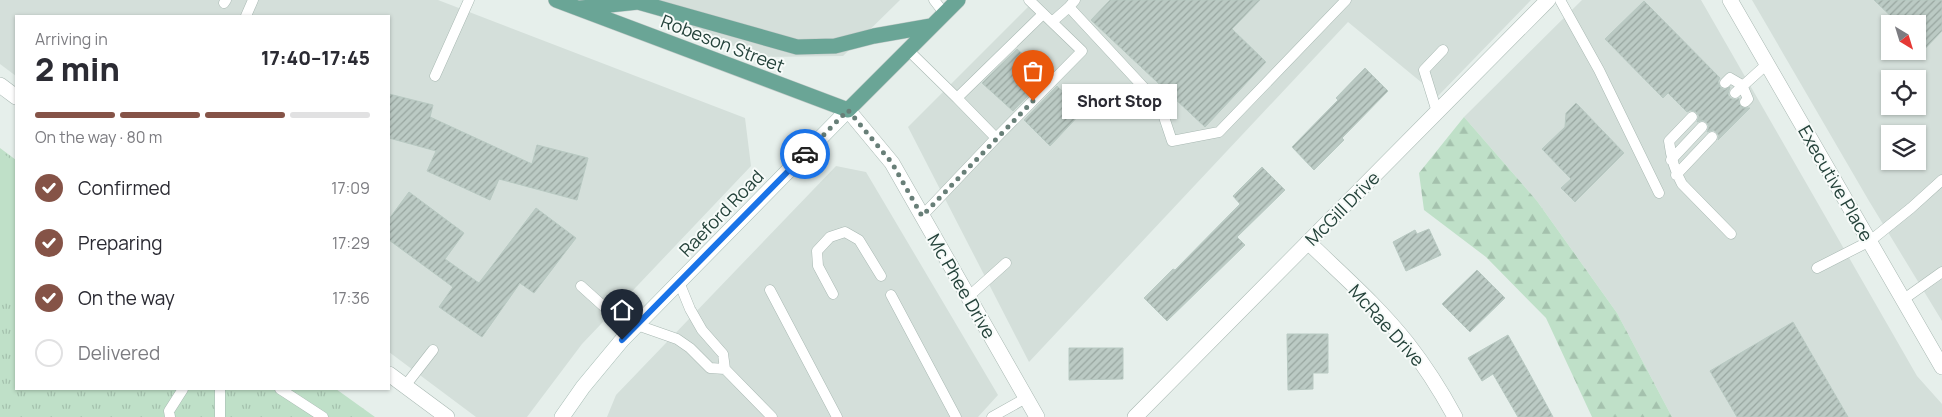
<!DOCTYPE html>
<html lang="en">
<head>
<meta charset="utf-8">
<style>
  :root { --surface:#fff; --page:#f2f2f3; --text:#2b2b33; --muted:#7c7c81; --line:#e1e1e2; --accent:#855347 }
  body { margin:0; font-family:Manrope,sans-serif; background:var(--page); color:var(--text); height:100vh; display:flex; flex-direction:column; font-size:19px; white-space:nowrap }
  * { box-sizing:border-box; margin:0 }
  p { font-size:16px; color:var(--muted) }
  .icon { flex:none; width:28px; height:28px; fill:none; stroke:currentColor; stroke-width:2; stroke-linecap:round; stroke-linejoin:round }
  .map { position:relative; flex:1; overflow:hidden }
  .details { position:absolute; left:15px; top:15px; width:375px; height:375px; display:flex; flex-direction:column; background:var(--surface); border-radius:0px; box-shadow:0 1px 4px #0004 }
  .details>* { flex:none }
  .needle { width:32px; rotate:142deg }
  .controls { position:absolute; left:1881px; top:15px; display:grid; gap:10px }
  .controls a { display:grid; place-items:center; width:45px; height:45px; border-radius:0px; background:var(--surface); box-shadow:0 1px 4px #0004; font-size:25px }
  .pin { position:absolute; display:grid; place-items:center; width:42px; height:42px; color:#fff; margin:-51px -21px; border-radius:50% 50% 50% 0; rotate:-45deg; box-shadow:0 0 5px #0007 }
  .pin .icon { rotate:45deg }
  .courier { position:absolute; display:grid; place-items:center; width:50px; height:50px; margin:-25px; border:4px solid #1a73e8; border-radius:50%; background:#fff; color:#222; box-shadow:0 1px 6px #0007 }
  .bubble { position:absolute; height:35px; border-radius:0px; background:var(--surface); box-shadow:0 1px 4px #0004; font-size:16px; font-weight:800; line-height:35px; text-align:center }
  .summary em { font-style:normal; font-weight:800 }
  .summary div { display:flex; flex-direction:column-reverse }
  .summary { display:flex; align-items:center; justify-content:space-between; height:85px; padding:0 20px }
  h1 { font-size:32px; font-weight:800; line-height:38px }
  .bar { display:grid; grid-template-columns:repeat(4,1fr); gap:8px 5px; align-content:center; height:60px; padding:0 20px }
  .bar i { height:6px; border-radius:4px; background:var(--line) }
  .bar .on { background:var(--accent) }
  .bar p { grid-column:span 4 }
  ol { padding:0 20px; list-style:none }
  li { display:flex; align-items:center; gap:15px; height:55px }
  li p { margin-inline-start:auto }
  li .icon { padding:5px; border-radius:50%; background:var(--accent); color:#fff; stroke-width:4 }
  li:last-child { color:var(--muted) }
  li i { width:28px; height:28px; border:2px solid var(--line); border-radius:50% }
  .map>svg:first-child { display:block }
  .built { fill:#d4dfda; fill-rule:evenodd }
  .grass { fill:url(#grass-tufts) }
  .forest { fill:url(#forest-firs) }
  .green { fill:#bfe0c8 }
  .building { fill:url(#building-hatch); stroke:#b8c9c2 }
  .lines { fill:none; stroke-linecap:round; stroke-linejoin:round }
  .service-casing { stroke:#a8b8b2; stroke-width:11 }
  .minor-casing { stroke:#a8b8b2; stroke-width:16 }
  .tertiary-casing { stroke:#a8b8b2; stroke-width:16 }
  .secondary-casing { stroke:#a4bbb3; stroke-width:16 }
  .primary-casing { stroke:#c2cac8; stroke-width:16 }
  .service { stroke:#fff; stroke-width:10 }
  .minor { stroke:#fff; stroke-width:15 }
  .tertiary { stroke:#fff; stroke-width:15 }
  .secondary { stroke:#fff; stroke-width:15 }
  .primary { stroke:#6aa596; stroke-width:15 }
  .done { stroke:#687f78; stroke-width:5; stroke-dasharray:0 9 }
  .route { stroke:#1a73e8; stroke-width:6 }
  .labels { text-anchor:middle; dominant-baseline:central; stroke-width:4; stroke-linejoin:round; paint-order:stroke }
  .street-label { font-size:18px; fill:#24423a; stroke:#f7fbf9 }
</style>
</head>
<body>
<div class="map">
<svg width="1942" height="417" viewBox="0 0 1942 417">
  <defs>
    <pattern id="grass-tufts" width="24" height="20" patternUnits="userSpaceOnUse" patternTransform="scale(1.25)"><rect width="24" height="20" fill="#bfe0c8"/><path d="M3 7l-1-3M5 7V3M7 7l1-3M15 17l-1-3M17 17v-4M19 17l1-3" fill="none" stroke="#a4c1ad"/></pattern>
    <pattern id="forest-firs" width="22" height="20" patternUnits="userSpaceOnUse" patternTransform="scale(1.25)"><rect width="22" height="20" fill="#bfe0c8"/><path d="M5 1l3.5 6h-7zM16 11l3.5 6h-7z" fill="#a4c1ad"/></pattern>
    <pattern id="building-hatch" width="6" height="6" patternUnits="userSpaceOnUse" patternTransform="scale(1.25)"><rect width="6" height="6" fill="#bbcac4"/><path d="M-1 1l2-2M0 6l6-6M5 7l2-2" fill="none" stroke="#98a6a0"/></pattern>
  </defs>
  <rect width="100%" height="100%" fill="#e6efeb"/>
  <path class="built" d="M0 0H438L745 118 751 166 582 344 527 417H476L389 352V16H16V76L0 64Z
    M619 0H900L843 56 761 57Z
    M1035 0H1531L1438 96 1348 22 1029 362 908 127Z
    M1582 0H1701L1917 376 1942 404V417H1672L1617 313 1537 201 1464 117Z
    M1752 0H1942V321L1869 201ZM1890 24H1918V51H1890ZM1890 79H1918V106H1890ZM1890 134H1918V161H1890Z
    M836 166 866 172 998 395 978 417H607L616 395Z"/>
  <path class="grass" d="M0 148 16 160V389H336L375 417H0Z"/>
  <path class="forest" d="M1464 117 1537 201 1617 313 1672 417H1592L1546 318 1486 257 1424 210 1419 173Z"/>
  <path class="green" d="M0 151 16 163V282L9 291 0 284Z"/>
  <path class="building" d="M1110 0H1260L1232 29 1266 62 1205 127 1091 20Z
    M1874 0H1942V31L1918 56V24H1899Z
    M1644 1 1720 78 1718 82 1720 87 1724 90 1730 87 1728 94 1730 98 1736 100 1739 98V104L1743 108H1750L1718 140 1719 136 1716 132 1713 130 1707 132 1709 126 1706 122 1703 120 1697 122 1699 116 1696 112 1691 110 1687 112 1668 93 1663 98 1605 39Z
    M1017 49 1047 76 1013 111 982 83Z
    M1365 68 1388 91 1342 138 1344 140 1314 170 1292 147 1338 100 1336 98Z
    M1057 86 1083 111 1050 146 1024 120Z
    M389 94 433 105 430 117 532 164 537 145 588 158 577 200 499 179 490 200 427 171 436 151 389 138Z
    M1576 103 1624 153 1575 202 1561 188 1571 179 1542 149 1565 127 1566 113Z
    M1262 167 1285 190 1237 237 1245 245 1167 321 1144 298 1173 269 1175 270 1240 204 1233 196Z
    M409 192 464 233 445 259 479 283 536 208 576 238 534 293 520 283 482 337 439 307 453 287 389 240V219Z
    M1429 229 1441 255 1406 271 1393 242 1415 230 1417 234Z
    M1477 270 1505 298 1470 332 1442 304Z
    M1793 322 1848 417H1737L1710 371Z
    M1287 334H1328V373H1313V389L1288 390Z
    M1508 335 1527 369 1553 417H1518L1493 374 1482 381 1468 358Z
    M1069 348H1123V379L1069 380Z"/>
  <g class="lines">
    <defs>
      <path id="service" d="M934 0 944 13
        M1029 0 1082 51 996 138 957 98 1043 14
        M1075 0 1069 7 1160 105 1172 141 1219 132 1346 0
        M1560 0 1599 70 1659 193
        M224 3 226 0
        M246 16 253 0
        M1052 22 1069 7
        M908 50 957 98
        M435 76 469 0
        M1725 83 1730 78 1742 85 1748 99 1745 102
        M1735 93 1767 64
        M1437 112 1424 70 1443 50
        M1692 117 1669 141C1671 157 1674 170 1682 184L1731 234
        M1671 160 1702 127
        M1676 175 1712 137
        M922 216 996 138
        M1817 268 1870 241 1911 208 1942 180
        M679 282 690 309 702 330 723 354 725 369 772 417
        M581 286 631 331
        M770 290 837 417
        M833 294 818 266 817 251 830 237 845 232 859 240 881 276
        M891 295 956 417
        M968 297 1006 263
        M1904 299 1942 272
        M637 325 677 339 690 348 710 368 725 369
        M405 386 433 350
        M280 389 323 417
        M170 417 169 411 183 389
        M220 417V389
        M992 417 1026 398"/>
      <path id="minor" d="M0 85 16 97
        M848 110 892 163 1037 417
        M1308 242C1342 275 1378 306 1407 343 1425 366 1441 391 1455 417
        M389 374 447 417"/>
      <path id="tertiary" d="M1730 0 1942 367
        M1135 417 1548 0"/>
      <path id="secondary" d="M562 417 583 387 622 340 848 110"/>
      <path id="primary" d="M556 0 848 110 958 0
        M581 8 638 2 797 47 835 46 874 36 931 26"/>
    </defs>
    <use href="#service" class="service-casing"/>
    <use href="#minor" class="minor-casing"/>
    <use href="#tertiary" class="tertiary-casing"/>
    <use href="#secondary" class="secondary-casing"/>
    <use href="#primary" class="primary-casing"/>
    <use href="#service" class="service"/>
    <use href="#minor" class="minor"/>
    <use href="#tertiary" class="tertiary"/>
    <use href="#secondary" class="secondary"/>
    <use href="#primary" class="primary"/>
  </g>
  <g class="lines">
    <path class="done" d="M805 154 848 110 892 163 922 216 1033 101"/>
    <path class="route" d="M622 340 805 154"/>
  </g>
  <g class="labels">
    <g class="street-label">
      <text transform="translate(723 43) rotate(21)">Robeson Street</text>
      <text transform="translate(1836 183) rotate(60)">Executive Place</text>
      <text transform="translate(1342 208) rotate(-45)">McGill Drive</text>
      <text transform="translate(721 213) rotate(-46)">Raeford Road</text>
      <text transform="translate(962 286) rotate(60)">Mc Phee Drive</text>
      <text transform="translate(1387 325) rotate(48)">McRae Drive</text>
    </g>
  </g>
</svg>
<div class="controls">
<a><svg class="needle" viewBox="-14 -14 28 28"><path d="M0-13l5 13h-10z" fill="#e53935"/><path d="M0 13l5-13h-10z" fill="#7c7c81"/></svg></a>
<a><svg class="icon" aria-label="locate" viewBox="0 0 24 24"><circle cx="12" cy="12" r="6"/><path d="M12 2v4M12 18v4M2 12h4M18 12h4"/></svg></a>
<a><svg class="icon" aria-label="layers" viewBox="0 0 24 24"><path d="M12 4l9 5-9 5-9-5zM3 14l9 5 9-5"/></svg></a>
</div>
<div class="pin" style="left:1033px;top:101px;background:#ea580c"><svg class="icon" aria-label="bag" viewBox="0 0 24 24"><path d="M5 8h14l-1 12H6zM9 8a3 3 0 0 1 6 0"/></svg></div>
<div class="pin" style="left:622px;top:340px;background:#1f2937"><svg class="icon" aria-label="home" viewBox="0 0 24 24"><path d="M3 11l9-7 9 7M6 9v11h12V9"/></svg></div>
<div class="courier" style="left:805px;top:154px"><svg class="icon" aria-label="car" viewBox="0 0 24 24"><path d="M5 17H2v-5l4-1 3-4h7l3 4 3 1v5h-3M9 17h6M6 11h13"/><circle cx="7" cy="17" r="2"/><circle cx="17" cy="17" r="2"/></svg></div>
<div class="bubble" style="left:1062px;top:84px;width:115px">Short Stop</div>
<section class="details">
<div class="summary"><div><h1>2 min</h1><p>Arriving in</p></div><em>17:40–17:45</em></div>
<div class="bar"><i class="on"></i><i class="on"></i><i class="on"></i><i></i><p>On the way · 80 m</p></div>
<ol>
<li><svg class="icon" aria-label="check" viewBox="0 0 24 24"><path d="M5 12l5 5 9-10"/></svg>Confirmed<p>17:09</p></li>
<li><svg class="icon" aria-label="check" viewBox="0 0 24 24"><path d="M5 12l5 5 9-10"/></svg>Preparing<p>17:29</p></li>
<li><svg class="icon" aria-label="check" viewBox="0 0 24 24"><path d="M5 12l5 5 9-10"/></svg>On the way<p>17:36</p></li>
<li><i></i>Delivered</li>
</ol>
</section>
</div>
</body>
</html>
